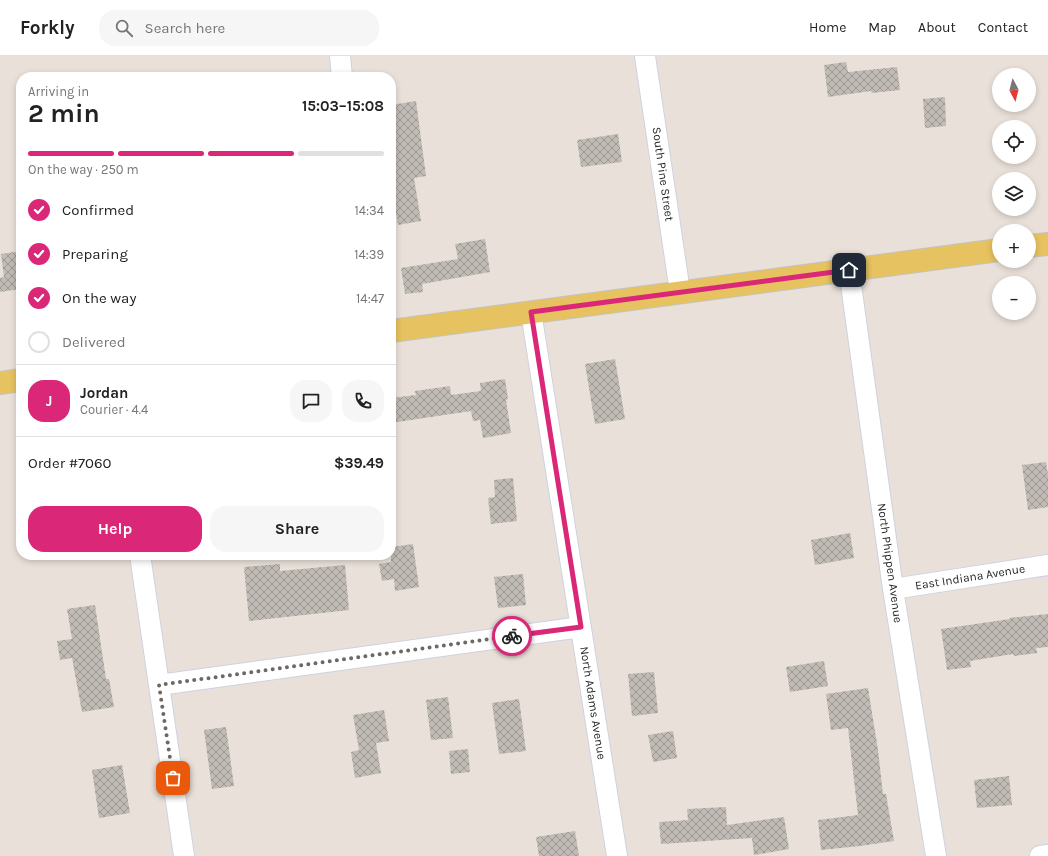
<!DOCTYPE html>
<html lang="en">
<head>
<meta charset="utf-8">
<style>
  :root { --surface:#fff; --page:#f6f6f6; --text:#222; --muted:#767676; --line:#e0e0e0; --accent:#db2777 }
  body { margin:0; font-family:Karla,sans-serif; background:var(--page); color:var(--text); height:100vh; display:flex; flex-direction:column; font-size:15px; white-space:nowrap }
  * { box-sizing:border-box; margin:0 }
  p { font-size:13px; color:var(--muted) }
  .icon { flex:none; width:22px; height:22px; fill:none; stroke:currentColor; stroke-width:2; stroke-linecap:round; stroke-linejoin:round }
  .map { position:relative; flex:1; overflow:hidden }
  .panel { position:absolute; left:16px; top:16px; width:380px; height:488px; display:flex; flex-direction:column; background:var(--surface); border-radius:16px; box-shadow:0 2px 6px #0003 }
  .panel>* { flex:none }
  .needle { width:26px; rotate:173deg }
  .tools { position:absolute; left:992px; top:12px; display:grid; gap:8px }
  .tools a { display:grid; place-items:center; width:44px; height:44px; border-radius:50%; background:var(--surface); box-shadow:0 2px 6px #0003; font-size:20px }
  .pin { position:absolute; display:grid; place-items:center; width:34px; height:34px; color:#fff; margin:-17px; border-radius:8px; box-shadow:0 2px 6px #0006 }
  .courier { position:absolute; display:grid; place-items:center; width:40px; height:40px; margin:-20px; border:3px solid #db2777; border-radius:50%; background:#fff; color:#222; box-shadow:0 1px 5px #0007 }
  .headline em { font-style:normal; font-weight:700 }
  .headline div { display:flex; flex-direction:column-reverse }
  .headline { display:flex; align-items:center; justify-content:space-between; height:68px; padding:0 12px }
  h1 { font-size:26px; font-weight:700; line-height:30px }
  .bar { display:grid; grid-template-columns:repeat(4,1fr); gap:6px 4px; align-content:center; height:48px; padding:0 12px }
  .bar i { height:5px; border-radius:3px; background:var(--line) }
  .bar .current { background:var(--accent) }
  .bar p { grid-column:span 4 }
  .line { display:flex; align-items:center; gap:10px; padding:0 12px; border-top:1px solid var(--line) }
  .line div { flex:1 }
  .round { display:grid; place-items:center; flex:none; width:42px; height:42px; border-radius:16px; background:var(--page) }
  ol { padding:0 12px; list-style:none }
  li { display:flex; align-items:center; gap:12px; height:44px }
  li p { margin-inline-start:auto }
  li .icon { padding:4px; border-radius:50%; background:var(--accent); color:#fff; stroke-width:4 }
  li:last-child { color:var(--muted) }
  li i { width:22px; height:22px; border:2px solid var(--line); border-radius:50% }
  .button { display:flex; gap:8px; margin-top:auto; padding:8px 12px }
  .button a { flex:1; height:46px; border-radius:16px; background:var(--accent); color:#fff; font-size:16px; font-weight:700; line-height:46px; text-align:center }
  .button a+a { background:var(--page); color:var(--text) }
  header { display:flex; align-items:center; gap:24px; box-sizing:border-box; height:56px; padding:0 20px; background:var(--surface); border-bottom:1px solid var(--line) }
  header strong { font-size:19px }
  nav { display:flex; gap:22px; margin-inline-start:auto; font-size:14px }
  .search { width:280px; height:36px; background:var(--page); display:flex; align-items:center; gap:10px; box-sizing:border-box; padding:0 14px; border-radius:16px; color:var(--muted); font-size:15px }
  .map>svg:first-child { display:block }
  .building { fill:url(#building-cross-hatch) }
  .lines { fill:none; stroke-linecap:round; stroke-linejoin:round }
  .minor-casing { stroke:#ced2df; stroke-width:22 }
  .primary-casing { stroke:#c3c3c3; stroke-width:24 }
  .minor { stroke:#fff; stroke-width:20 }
  .primary { stroke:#e7c260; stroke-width:22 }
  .done { stroke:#6b6865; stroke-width:4; stroke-dasharray:0 7.2 }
  .route { stroke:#db2777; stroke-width:5 }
  .labels { text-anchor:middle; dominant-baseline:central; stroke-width:4; stroke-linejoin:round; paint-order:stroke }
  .street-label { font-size:12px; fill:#272727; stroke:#fff }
</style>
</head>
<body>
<header>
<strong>Forkly</strong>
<div class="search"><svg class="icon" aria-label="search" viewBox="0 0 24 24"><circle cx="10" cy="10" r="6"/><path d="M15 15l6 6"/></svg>Search here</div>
<nav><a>Home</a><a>Map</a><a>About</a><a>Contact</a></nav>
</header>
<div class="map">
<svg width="1048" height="800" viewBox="0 0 1048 800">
  <defs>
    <pattern id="building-cross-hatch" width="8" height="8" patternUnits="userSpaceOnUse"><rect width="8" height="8" fill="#c1bbb6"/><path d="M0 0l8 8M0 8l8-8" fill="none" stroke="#9d9894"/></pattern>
  </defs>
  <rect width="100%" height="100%" fill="#e9e1d9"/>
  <path class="building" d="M846 6 848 16 897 11 900 34 872 37 871 35 828 41 824 9Z
    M945 41 946 70 925 72 923 43Z
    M416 45 426 120 414 122 421 165 398 169 391 126V49Z
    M618 78 622 106 581 111 577 84Z
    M485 183 490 216 422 228 423 236 405 238 401 212 458 203 455 188Z
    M21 195V233L0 236V222L4 221 1 198Z
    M615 303 625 363 595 368 585 308Z
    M505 323 508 343 506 344 511 377 483 382 480 364 473 365 471 355 391 367V342L416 339 415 335 450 330 451 339 481 335 480 327Z
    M1046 406 1048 419V451L1028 454 1022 409Z
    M513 422 517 465 491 468 488 442 495 441 494 424Z
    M850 477 854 502 815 509 811 484Z
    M413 488 419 531 395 535 394 523 382 525 379 508 391 506V491Z
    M280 508V515L345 509 349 554 249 565 244 511Z
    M523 518 526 549 498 552 494 521Z
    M95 549 106 623H109L114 651 82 656 72 602 60 604 57 585 72 583 67 553Z
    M1048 558V591L1036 592 1037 597 1014 600 1013 598 970 605 971 611 947 614 941 573 1010 563 1009 562Z
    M824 605 828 630 790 636 786 611Z
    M654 616 658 657 632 660 628 618Z
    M868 632 878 694 883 738H886L894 785 860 790 821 794 818 764 858 759 848 672 831 674 826 638Z
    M448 641 453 682 431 684 426 644Z
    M519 643 526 695 499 698 492 647Z
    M384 654 389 685 376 687 381 717 355 722 351 696 359 694 353 659Z
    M226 671 234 730 212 733 204 674Z
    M673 675 677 702 653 706 648 679Z
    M468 693 470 716 451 718 449 695Z
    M122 709 130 757 99 762 92 714Z
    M1009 720 1012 749 977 752 974 724Z
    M726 751 727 769 784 761 789 793 754 799 752 782 661 788 659 766 688 764 687 753Z
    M575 775 579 800H539L536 781Z"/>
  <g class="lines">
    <defs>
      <path id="minor" d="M340 0 342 21
        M645 0 680 236
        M849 214 893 533 936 800
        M531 256 617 800
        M140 499 184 800
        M893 533 1048 509
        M159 629 581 571
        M1040 800 1048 799"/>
      <path id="primary" d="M1029 190 1048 188
        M391 275 999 194
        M0 327 21 324"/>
    </defs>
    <use href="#minor" class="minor-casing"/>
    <use href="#primary" class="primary-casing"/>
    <use href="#minor" class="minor"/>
    <use href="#primary" class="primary"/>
  </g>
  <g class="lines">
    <path class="done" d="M173 722 159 629 512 580"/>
    <path class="route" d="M512 580 581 571 531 256 849 214"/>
  </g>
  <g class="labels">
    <g class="street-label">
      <text transform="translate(663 118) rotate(82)">South Pine Street</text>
      <text transform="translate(890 507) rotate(82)">North Phippen Avenue</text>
      <text transform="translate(970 521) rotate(-9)">East Indiana Avenue</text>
      <text transform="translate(593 647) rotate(81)">North Adams Avenue</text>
    </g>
  </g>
</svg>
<div class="tools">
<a><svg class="needle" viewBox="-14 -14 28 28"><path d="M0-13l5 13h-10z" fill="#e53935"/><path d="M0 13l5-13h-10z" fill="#767676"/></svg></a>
<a><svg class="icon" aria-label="locate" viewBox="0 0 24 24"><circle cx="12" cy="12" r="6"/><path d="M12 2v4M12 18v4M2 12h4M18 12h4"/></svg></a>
<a><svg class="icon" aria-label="layers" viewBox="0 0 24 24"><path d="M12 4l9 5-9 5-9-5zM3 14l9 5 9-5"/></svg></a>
<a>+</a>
<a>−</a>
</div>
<div class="pin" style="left:173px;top:722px;background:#ea580c"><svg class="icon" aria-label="bag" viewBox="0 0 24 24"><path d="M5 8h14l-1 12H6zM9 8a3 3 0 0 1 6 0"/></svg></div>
<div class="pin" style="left:849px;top:214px;background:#1f2937"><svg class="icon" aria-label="home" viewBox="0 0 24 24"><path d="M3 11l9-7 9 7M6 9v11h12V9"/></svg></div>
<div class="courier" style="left:512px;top:580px"><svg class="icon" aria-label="bike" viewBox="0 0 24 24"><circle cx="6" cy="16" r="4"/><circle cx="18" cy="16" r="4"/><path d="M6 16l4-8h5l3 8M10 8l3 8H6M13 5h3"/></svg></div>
<section class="panel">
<div class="headline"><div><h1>2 min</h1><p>Arriving in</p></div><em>15:03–15:08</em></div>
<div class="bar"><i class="current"></i><i class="current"></i><i class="current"></i><i></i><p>On the way · 250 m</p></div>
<ol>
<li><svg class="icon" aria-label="check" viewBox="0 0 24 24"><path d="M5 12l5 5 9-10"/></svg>Confirmed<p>14:34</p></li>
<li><svg class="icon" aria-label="check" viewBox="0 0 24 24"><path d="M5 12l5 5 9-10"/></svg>Preparing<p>14:39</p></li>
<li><svg class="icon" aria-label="check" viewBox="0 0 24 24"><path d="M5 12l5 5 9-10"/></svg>On the way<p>14:47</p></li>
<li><i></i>Delivered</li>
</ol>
<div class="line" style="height:72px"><b class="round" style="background:var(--accent);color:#fff">J</b><div><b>Jordan</b><p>Courier · 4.4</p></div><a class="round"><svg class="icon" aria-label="chat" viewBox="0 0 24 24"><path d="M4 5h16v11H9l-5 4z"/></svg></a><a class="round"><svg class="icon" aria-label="phone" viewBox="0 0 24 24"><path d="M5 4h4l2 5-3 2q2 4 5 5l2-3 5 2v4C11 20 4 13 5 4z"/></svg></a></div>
<div class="line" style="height:52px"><div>Order #7060</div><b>$39.49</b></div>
<div class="button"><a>Help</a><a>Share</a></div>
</section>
</div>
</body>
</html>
